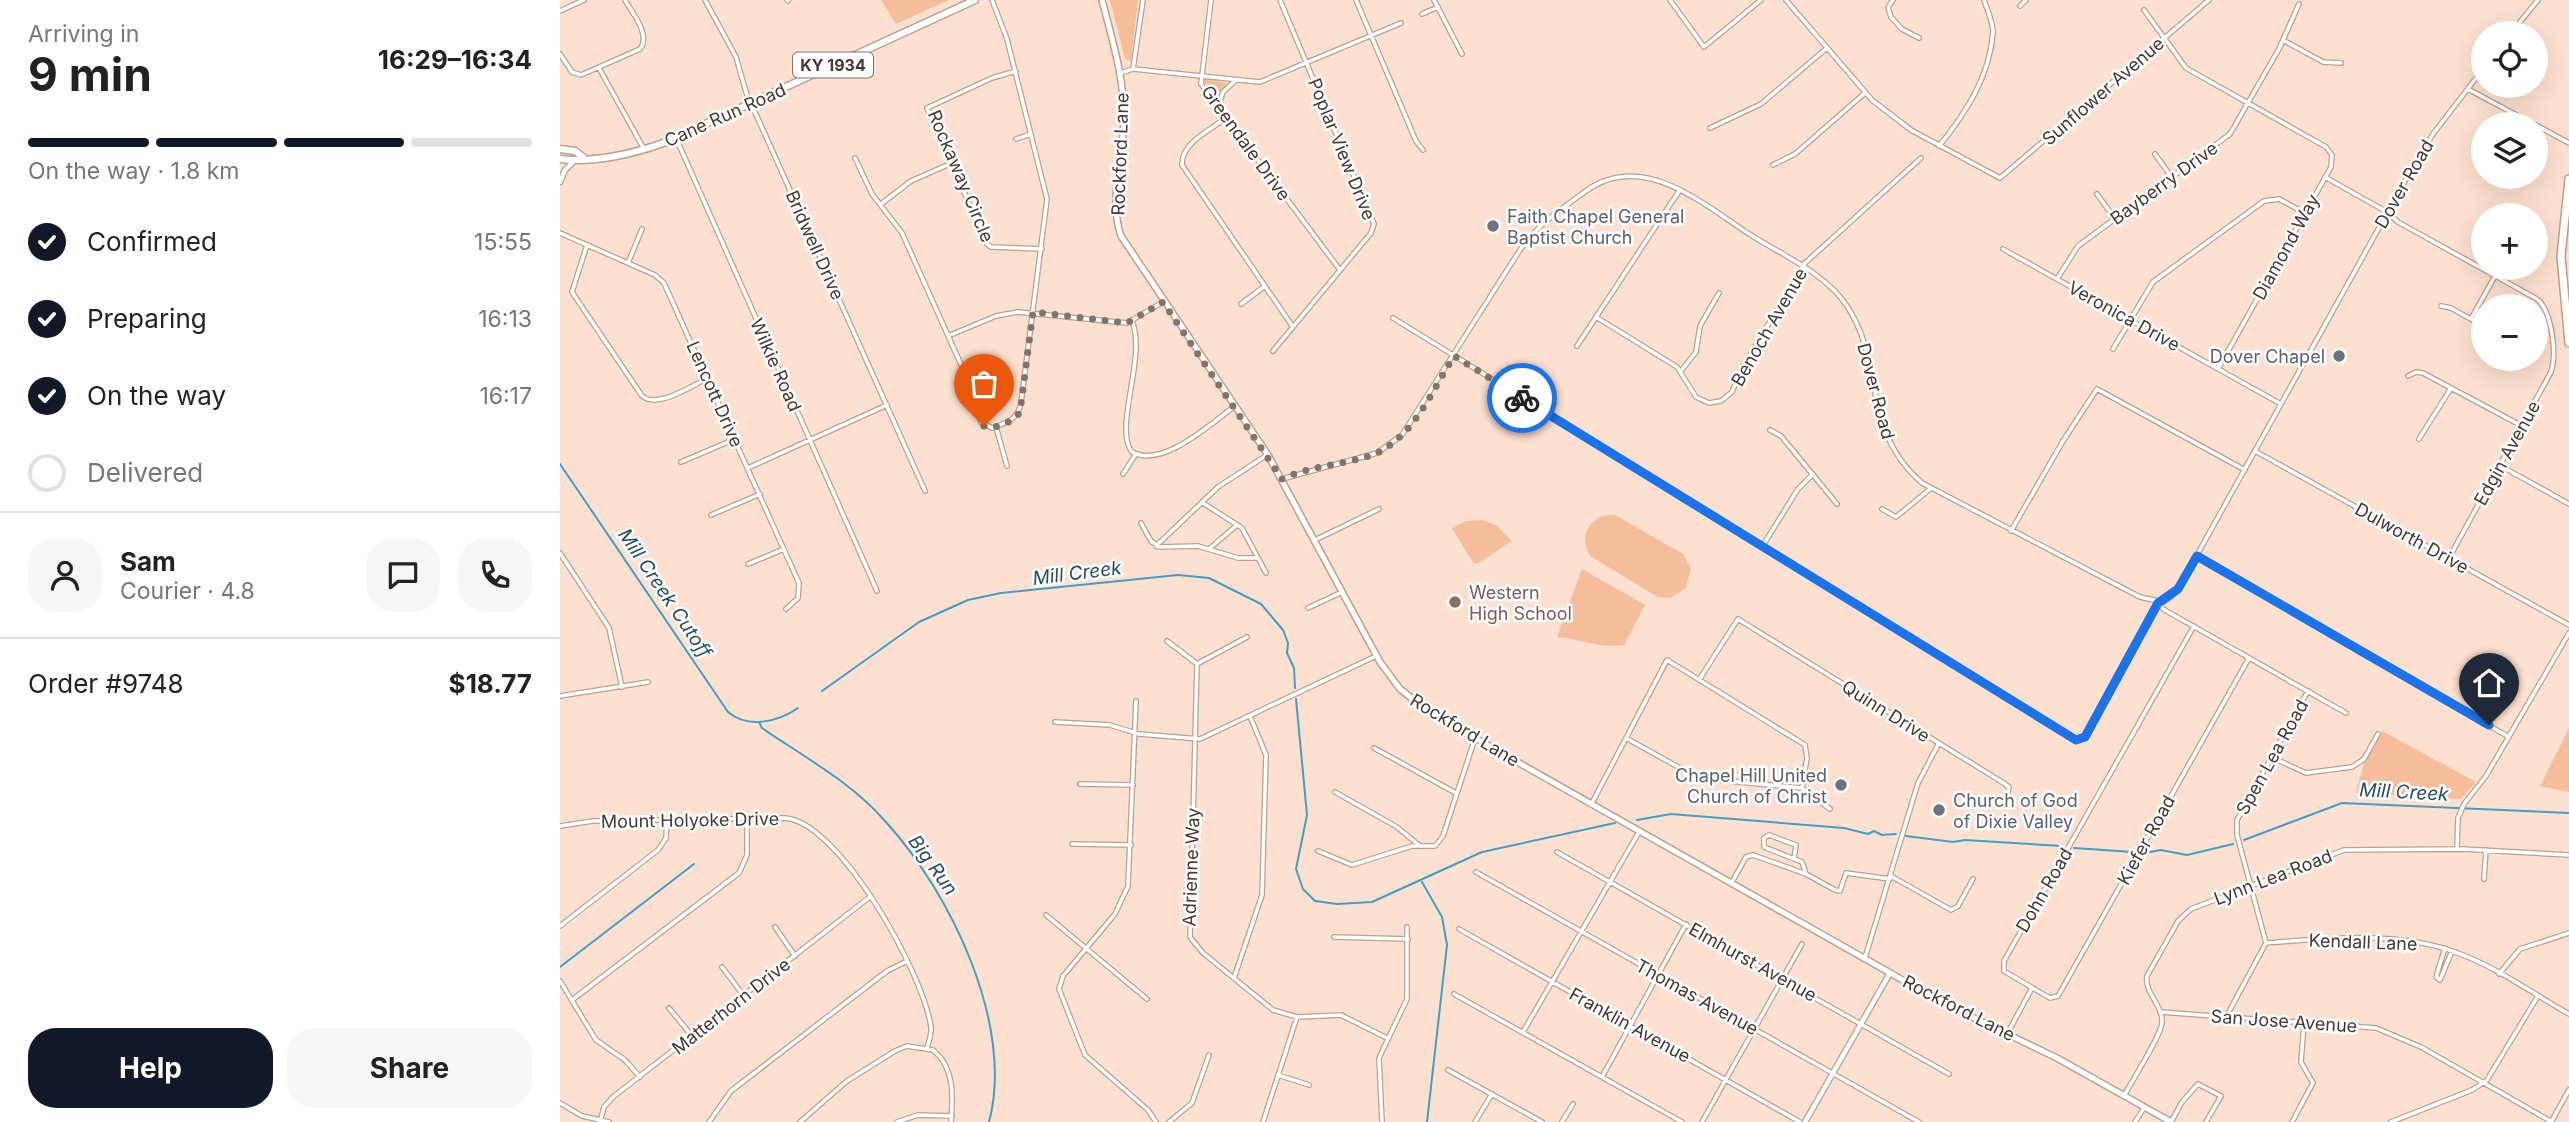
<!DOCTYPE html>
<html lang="en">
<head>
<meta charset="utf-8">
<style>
  :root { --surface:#fff; --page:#f6f6f6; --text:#222; --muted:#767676; --line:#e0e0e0; --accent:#111827 }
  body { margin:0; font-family:Inter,sans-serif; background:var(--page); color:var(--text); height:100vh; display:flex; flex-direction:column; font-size:26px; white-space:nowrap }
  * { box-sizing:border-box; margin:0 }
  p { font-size:23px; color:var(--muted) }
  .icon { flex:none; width:38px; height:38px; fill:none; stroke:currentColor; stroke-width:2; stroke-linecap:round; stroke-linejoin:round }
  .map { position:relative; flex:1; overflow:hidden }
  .side { display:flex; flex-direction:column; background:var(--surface); width:560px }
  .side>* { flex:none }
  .buttons { position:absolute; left:1911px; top:21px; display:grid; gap:14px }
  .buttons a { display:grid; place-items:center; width:77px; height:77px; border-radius:50%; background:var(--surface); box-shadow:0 7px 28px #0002; font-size:35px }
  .pin { position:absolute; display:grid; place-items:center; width:60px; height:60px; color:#fff; margin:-72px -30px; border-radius:50% 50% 50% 0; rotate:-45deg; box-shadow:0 0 7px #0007 }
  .pin .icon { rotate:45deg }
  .courier { position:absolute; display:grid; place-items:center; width:70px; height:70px; margin:-35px; border:5px solid #1a73e8; border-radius:50%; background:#fff; color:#222; box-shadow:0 2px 9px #0007 }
  .headline em { font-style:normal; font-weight:700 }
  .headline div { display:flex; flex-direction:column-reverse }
  .headline { display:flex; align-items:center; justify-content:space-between; height:119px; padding:0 28px }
  h1 { font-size:46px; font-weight:700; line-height:52px }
  .bar { display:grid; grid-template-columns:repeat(4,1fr); gap:10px 7px; align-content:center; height:84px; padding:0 28px }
  .bar i { height:9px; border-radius:5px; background:var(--line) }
  .bar .active { background:var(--accent) }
  .bar p { grid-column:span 4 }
  .line { display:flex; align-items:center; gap:18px; padding:0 28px; border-top:2px solid var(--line) }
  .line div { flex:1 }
  .round { display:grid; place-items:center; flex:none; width:74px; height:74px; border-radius:28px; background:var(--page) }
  ol { padding:0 28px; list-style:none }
  li { display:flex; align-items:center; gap:21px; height:77px }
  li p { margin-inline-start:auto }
  li .icon { padding:7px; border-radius:50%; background:var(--accent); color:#fff; stroke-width:4 }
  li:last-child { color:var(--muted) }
  li i { width:38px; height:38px; border:4px solid var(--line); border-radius:50% }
  .primary-button { display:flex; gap:14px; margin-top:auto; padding:14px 28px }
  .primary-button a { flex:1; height:80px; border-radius:28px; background:var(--accent); color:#fff; font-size:28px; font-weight:700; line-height:80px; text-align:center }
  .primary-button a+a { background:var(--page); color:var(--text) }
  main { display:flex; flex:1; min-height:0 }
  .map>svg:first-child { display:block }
  .green { fill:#f5bd99 }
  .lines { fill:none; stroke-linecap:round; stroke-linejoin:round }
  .stream { stroke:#3f9fc5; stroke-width:2 }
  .minor-casing { stroke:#baa08f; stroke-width:6 }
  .tertiary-casing { stroke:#baa08f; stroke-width:7 }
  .secondary-casing { stroke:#baa08f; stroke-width:8 }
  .trunk-casing { stroke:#baa08f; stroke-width:9 }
  .motorway-casing { stroke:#baa08f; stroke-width:10 }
  .minor { stroke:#fff; stroke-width:3.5 }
  .tertiary { stroke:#fff; stroke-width:4.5 }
  .secondary { stroke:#fff; stroke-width:5 }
  .trunk { stroke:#fff; stroke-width:6 }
  .motorway { stroke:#fff; stroke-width:7 }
  .done { stroke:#847368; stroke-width:7; stroke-dasharray:0 12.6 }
  .route { stroke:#1a73e8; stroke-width:9 }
  .worship-dot { fill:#6b7280; stroke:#fff; stroke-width:2.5 }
  .education-dot { fill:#8d6e63; stroke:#fff; stroke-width:2.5 }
  .labels { text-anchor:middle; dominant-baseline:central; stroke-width:5; stroke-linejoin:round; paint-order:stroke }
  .shield { fill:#fff; stroke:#7b746f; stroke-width:2 }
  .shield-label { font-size:16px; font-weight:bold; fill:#433831 }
  .street-label { font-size:18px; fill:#433831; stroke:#fff }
  .worship-label { font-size:18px; fill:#5b616d; stroke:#fff; text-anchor:start }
  .education-label { font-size:18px; fill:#785e54; stroke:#fff; text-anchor:start }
  .water-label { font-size:19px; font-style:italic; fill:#244d5e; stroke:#fff }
</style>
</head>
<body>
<main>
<section class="side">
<div class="headline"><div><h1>9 min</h1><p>Arriving in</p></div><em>16:29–16:34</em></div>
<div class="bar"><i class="active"></i><i class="active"></i><i class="active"></i><i></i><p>On the way · 1.8 km</p></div>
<ol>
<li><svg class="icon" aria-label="check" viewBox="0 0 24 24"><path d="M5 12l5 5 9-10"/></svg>Confirmed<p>15:55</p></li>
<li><svg class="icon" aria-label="check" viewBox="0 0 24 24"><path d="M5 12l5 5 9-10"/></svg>Preparing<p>16:13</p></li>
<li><svg class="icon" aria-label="check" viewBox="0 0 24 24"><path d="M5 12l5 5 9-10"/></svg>On the way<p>16:17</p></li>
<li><i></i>Delivered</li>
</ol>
<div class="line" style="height:126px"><a class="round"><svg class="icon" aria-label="person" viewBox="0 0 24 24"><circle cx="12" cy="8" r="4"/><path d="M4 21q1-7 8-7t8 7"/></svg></a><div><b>Sam</b><p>Courier · 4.8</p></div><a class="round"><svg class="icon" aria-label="chat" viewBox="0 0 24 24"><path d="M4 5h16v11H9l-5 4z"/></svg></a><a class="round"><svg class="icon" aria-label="phone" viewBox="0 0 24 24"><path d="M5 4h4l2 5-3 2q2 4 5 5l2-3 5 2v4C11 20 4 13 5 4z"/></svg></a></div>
<div class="line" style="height:91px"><div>Order #9748</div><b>$18.77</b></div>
<div class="primary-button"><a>Help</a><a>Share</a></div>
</section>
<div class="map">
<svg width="2009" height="1122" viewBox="0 0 2009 1122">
  <rect width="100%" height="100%" fill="#fde0cf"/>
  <path class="green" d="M321 0H389L336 24Z
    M550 0H578L571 61 565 59Z
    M646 79 667 83 656 100 643 80Z
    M1048 515H1055L1123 554 1131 568 1126 588 1110 598 1098 597 1030 556C1019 538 1027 519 1048 515Z
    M922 520 936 525 952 541 917 564 912 561 892 528 906 521Z
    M1022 569 1085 605 1064 645C1040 649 1021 639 997 637Z
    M2009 728V792L1980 786Z
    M1822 731 1916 782 1901 799 1796 793 1804 763Z"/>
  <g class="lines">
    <path class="stream" d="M0 464 168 712C188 729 218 722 238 708
      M262 691 359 622 408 600 441 593 618 575 649 578 701 604 723 630 728 643 727 653 734 668 735 688
      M736 699 747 815 736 869 743 889 755 901 777 904 812 902 922 852 1055 823
      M199 722 202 728C244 757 291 782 325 821 390 892 455 1025 429 1122
      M1077 820 1111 814 1284 828 1308 834 1314 831 1322 835 1336 834
      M1346 836 1393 842 1405 840 1501 846
      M1684 840 1782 803 2009 813
      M1514 848 1573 852
      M1584 853 1601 850 1627 855 1673 844
      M862 882 882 917 887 945 867 1122
      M0 967 134 864"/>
    <defs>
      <path id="minor" d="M145 0 176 57 186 92 365 491
        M227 0 228 1
        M651 0 641 84 780 270
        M796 0 856 141 863 150
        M874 0 902 54
        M1110 0 1144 47 1201 0
        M1226 0 1312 100 1351 130 1440 178 1649 0
        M1333 0 1328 7 1331 17 1342 29 1359 38
        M1460 6 1466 0
        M1584 10 1626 68 1766 147 1772 155 1771 167 1658 369
        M0 11 24 0
        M862 14 878 7
        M1951 33 1978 0
        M1723 40 1763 62 1781 63
        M0 54 12 72 21 75 80 49C91 35 73 14 65 0
        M39 68 84 149
        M573 69 583 0
        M456 71 432 78 367 108 427 244 431 247 482 249
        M560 73 573 69 700 82 841 23
        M1908 89 1973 124
        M658 107 663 92 675 81
        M666 118C650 130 621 143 622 165L733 327
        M1976 125 2009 143
        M1150 128 1201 104 1267 48
        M116 138 317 591
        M456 139 471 134
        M1379 146C1406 113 1430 76 1433 32 1433 22 1427 9 1424 0
        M1595 154 1612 178
        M295 158 312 194 342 233 403 369 421 422 432 428C447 423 458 419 461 403L487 199 447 39 432 0
        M1213 165 1235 154 1305 93
        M1765 177 1827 212 1838 222 1977 299C1992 311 1997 354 1991 372L1889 558
        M1537 194 1555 219
        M321 204 351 181 392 163
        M0 233 95 275 104 283 239 583 238 598 226 609
        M27 245 12 292 82 396C98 409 131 386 148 378
        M1443 249 1721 404
        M68 263 82 229
        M1497 279 1518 246 1670 134 1719 49 1739 4
        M681 304 705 286
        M1881 306 1891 308 1923 326
        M1036 317 1117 367 1136 397 1149 403 1161 401 1172 392 1181 370 1245 263 1361 158
        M833 318 1516 739 1525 737 1598 603
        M1911 319 1935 276
        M572 321C587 357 553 428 572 452 603 469 651 423 675 406
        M388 336 436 316 458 312 567 323 603 302
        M1017 346 1119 191
        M1553 349 1593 282 1704 201 1719 199 1745 213
        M713 351 811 233 814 224 720 0
        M1121 371 1136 352 1140 326 1159 293
        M1848 376 1856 372 1863 373 1962 426
        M436 427 447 466
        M1210 430 1221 436 1277 504
        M1859 439 1891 388
        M1695 451 2009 625
        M121 462 175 439
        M1941 466 2009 504
        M188 468 327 405
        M563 474 576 454
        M722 479 817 453 842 435 958 253C972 231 990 217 1011 202 1022 194 1033 184 1047 180 1099 162 1152 211 1194 237 1226 257 1266 274 1287 306 1326 365 1300 429 1362 483L1580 597 1603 602 1611 597 1622 582 1850 172 1873 134 1923 69
        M643 503 682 528 706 573
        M1322 509 1336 517 1370 489
        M151 515 200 494
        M581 523 591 541 599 547 638 546 678 558H698
        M1451 531 1503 441 1537 389 1685 470
        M755 540 819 509
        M596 546 658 487 707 455
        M1202 547 1238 489 1253 474
        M649 549 677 525
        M0 553 49 628 62 687
        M1637 557 1949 737
        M188 564 224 549
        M1600 603 1603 609 1786 713
        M748 608 782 592
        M1634 626 1444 961V971L1490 998 1498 996 1689 658
        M687 637 637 664 630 937 643 953 713 1010 737 1017 781 1015 827 1038
        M607 641 636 663
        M1139 680 1178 619 1442 782 1449 787 1448 792
        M0 696 88 682
        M576 701 568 886 555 914 503 976 499 989 525 1055 588 1110 596 1122
        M495 722 550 725 579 734 640 739 816 656
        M1066 738 1138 778 1242 788 1270 809
        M814 748 896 793
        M1711 757 1746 773 1792 767 1804 759 1818 734
        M520 784 573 785
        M775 792 837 827 860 846
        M1032 803 1107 660 1245 745 1247 758 1242 788
        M0 826 33 821 225 818C280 822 364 975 371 1027 372 1034 369 1041 367 1048
        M512 844 571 845
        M1897 848 1898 818 1904 804 1926 776 2009 633
        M758 851 792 865 852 846H875L883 836 915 738
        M997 852 1389 1074
        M1234 859 1236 845 1209 835 1204 838V847L1242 862 1246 874 1275 890 1280 891 1286 873 1330 879
        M916 872 1359 1122
        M1331 876 1391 910 1398 906 1413 879
        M1924 879 1926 850
        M1172 882 1186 857 1193 855 1246 874
        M486 915 587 999
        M0 926 98 850 106 838 107 820
        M215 927 235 956
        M899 929 1240 1122
        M774 937 848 939
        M1707 943C1767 938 1837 931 1895 952 1935 966 1972 993 2009 1014
        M1885 948 1876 977 1880 980 1892 951
        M1305 958 1358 783 1379 743
        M162 967 184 996
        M1939 974 1960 949 2009 933
        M674 978 702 895 706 755 690 716
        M0 981 36 1040 65 1060 80 1077
        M894 994 1122 1122
        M12 1000 179 873 187 855V819
        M109 1008 132 1036
        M1600 1012 1816 1028 1861 1047 1992 1122
        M1666 1017 1706 943 1677 835V820L1748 691
        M963 1032 1079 832
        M1447 1034 1472 988
        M888 1070 982 1122
        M718 1075 749 1085
        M1042 1077 1126 924
        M1564 1096C1571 1082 1602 1035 1602 1022 1603 1005 1584 993 1587 976L1618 921 1631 909 1784 850 1902 849 2009 855
        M0 1103 22 1116 49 1122
        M40 1122 44 1107 53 1097 311 896
        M149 1122 171 1091 327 971 347 961
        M240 1122 287 1081 335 1051 347 1046 373 1050C395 1068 393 1096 391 1122
        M337 1122 358 1115 392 1116
        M609 1122 632 1103 649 1055
        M703 1122 737 1017
        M822 1122 819 1058 847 999V927
        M915 1122 932 1094
        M1002 1122 1013 1104
        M1142 1122 1242 944
        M1575 1122 1584 1108
        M1611 1122 1622 1102 1638 1084 1661 1096 1646 1122
        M1732 1122 1753 1083 1741 1062 1744 1023
        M1831 1122 1912 1090 1927 1080 1978 996
        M1991 1122 2009 1090"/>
      <path id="tertiary" d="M0 182 5 170 14 161
        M1245 1122 1330 973"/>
      <path id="secondary" d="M542 0C552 39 564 77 564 117 564 156 548 199 561 236L708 455 820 662 840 689 869 712 1385 1004 1497 1058 1611 1122"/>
      <path id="trunk" d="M0 149 15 151 23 157
        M0 159C33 163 74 154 106 142L415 0"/>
      <path id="motorway" d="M2009 179 2001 256 2009 343"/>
    </defs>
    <use href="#minor" class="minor-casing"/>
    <use href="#tertiary" class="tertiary-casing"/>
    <use href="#secondary" class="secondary-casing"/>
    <use href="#trunk" class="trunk-casing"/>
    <use href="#motorway" class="motorway-casing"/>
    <use href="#minor" class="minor"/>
    <use href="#tertiary" class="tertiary"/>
    <use href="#secondary" class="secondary"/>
    <use href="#trunk" class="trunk"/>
    <use href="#motorway" class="motorway"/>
  </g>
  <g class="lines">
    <path class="done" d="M424 426C436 430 453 422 460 412L473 312 567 323 603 302 722 479C748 467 778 465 806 457 851 444 871 392 894 356L962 398"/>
    <path class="route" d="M962 398 1516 740 1525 737 1598 603 1618 589 1637 556 1929 725"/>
  </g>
  <g class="worship-dot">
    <circle cx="933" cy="226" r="7"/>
    <circle cx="1779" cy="356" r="7"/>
    <circle cx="1281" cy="785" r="7"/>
    <circle cx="1379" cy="810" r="7"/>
  </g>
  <circle class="education-dot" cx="895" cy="602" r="7"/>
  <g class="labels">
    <rect class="shield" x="233" y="52.5" width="80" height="25" rx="5"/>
    <g class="shield-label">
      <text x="273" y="65">KY 1934</text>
    </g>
    <g class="street-label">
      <text transform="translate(1543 91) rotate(-41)">Sunflower Avenue</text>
      <text transform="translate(165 115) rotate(-24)">Cane Run Road</text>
      <text transform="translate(686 143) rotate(54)">Greendale Drive</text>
      <text transform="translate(782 149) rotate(68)">Poplar View Drive</text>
      <text transform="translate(560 154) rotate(-88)">Rockford Lane</text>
      <text transform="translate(401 176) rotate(67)">Rockaway Circle</text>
      <text transform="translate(1604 183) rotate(-36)">Bayberry Drive</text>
      <text transform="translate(1844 184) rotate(-60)">Dover Road</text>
      <text transform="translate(255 245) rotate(66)">Bridwell Drive</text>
      <text transform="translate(1726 247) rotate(-61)">Diamond Way</text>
      <text transform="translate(1564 316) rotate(29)">Veronica Drive</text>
      <text transform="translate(1209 327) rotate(-60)">Benoch Avenue</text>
      <text transform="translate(216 365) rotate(66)">Wilkie Road</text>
      <text transform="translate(1316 391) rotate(75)">Dover Road</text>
      <text transform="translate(155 394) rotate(66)">Lencott Drive</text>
      <text transform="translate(1947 453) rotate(-61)">Edgin Avenue</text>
      <text transform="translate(1852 538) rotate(29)">Dulworth Drive</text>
      <text transform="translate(1326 711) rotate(32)">Quinn Drive</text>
      <text transform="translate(905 730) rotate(31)">Rockford Lane</text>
      <text transform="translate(1712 757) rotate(-61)">Spen Lea Road</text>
      <text transform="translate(130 820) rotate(-1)">Mount Holyoke Drive</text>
      <text transform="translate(1586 840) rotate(-61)">Kiefer Road</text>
      <text transform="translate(631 867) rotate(-88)">Adrienne Way</text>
      <text transform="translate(1713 877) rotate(-21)">Lynn Lea Road</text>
      <text transform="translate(1484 890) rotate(-60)">Dohn Road</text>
      <text transform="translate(1803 942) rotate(2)">Kendall Lane</text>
      <text transform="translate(1193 962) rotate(29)">Elmhurst Avenue</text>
      <text transform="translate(1137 997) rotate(29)">Thomas Avenue</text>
      <text transform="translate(171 1006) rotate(-38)">Matterhorn Drive</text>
      <text transform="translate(1399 1008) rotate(27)">Rockford Lane</text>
      <text transform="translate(1724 1021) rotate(4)">San Jose Avenue</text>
      <text transform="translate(1070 1025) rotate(29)">Franklin Avenue</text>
    </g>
    <g class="worship-label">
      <text x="947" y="216">Faith Chapel General<tspan x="947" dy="21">Baptist Church</tspan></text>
      <text x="1765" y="356" text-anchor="end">Dover Chapel</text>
      <text x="1267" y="775" text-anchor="end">Chapel Hill United<tspan x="1267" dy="21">Church of Christ</tspan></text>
      <text x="1393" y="800">Church of God<tspan x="1393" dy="21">of Dixie Valley</tspan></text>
    </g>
    <g class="education-label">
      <text x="909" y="592">Western<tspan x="909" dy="21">High School</tspan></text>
    </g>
    <g class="water-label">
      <text transform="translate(517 573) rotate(-7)">Mill Creek</text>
      <text transform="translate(105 593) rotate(56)">Mill Creek Cutoff</text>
      <text transform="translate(1844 792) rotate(3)">Mill Creek</text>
      <text transform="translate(373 865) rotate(54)">Big Run</text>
    </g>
  </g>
</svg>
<div class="buttons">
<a><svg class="icon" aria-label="locate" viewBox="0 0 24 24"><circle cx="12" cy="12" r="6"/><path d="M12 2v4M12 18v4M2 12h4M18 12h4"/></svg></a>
<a><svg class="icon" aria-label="layers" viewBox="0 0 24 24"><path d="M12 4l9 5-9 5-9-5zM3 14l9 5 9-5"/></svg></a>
<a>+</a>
<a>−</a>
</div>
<div class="pin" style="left:424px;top:426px;background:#ea580c"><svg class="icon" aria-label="bag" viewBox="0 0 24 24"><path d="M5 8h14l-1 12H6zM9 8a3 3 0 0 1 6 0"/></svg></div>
<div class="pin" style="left:1929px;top:725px;background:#1f2937"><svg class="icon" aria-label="home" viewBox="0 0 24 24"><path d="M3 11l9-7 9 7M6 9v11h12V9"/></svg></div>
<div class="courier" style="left:962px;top:398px"><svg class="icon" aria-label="bike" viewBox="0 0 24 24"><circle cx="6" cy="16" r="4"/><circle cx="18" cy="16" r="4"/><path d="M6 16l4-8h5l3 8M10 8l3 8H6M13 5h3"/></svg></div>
</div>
</main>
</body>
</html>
